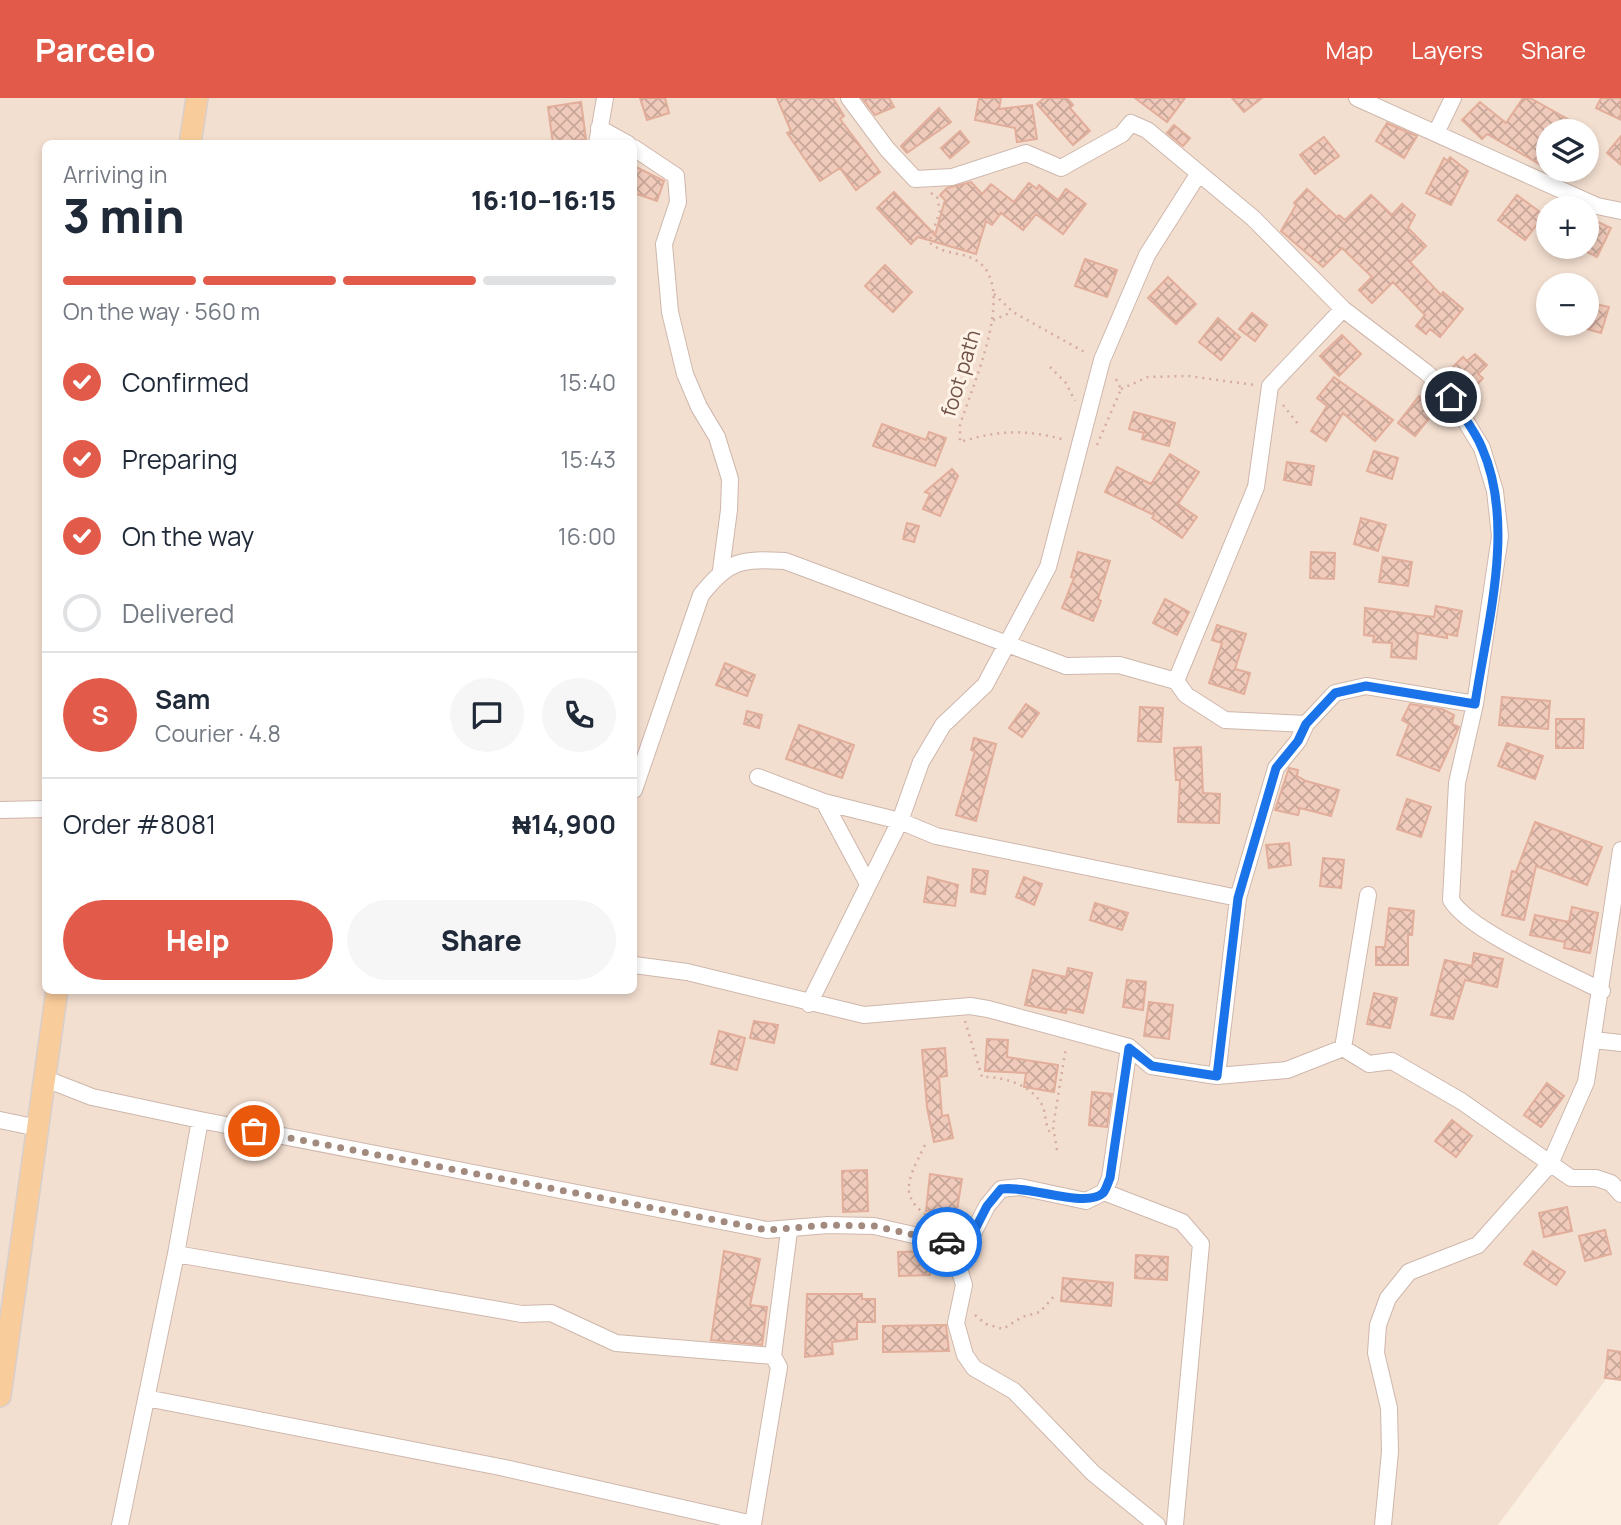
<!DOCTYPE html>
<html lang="en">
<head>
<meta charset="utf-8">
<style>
  :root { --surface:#fff; --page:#f6f6f7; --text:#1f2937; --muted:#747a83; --line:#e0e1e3; --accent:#e25b4a }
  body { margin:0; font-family:Manrope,sans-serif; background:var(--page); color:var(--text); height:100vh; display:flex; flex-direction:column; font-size:26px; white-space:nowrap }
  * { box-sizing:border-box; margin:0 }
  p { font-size:23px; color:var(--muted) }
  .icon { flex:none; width:38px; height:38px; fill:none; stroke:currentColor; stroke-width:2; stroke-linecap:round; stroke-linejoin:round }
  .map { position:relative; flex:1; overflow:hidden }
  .panel { position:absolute; left:42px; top:42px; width:595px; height:854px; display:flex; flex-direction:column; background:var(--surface); border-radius:10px; box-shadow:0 4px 10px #0003 }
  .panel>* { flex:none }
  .buttons { position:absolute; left:1536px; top:21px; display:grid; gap:14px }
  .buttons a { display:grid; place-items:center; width:63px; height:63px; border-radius:50%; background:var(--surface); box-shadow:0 4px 10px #0003; font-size:35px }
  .pin { position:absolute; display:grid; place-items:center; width:60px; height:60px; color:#fff; margin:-30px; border:4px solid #fff; border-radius:50%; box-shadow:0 2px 7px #0007 }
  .courier { position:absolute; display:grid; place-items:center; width:70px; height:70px; margin:-35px; border:5px solid #1a73e8; border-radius:50%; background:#fff; color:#222; box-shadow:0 2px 9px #0007 }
  .overview em { font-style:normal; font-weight:800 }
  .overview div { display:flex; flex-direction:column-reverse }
  .overview { display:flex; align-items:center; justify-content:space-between; height:119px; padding:0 21px }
  h1 { font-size:46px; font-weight:800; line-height:52px }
  .bar { display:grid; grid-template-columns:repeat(4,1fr); gap:10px 7px; align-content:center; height:84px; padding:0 21px }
  .bar i { height:9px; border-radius:5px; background:var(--line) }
  .bar .selected { background:var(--accent) }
  .bar p { grid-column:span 4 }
  .line { display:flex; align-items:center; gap:18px; padding:0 21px; border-top:2px solid var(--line) }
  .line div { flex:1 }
  .round { display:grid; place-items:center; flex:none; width:74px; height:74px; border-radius:37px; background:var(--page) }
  ol { padding:0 21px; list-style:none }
  li { display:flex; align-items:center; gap:21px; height:77px }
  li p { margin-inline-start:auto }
  li .icon { padding:7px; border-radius:50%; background:var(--accent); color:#fff; stroke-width:4 }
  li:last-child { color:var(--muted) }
  li i { width:38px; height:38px; border:4px solid var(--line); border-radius:50% }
  .action { display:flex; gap:14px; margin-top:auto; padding:14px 21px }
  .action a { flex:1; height:80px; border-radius:42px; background:var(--accent); color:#fff; font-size:28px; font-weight:800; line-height:80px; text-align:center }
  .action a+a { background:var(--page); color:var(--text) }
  header { display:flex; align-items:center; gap:42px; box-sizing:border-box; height:98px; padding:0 35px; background:var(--accent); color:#fff }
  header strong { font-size:33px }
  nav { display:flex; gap:38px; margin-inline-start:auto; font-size:24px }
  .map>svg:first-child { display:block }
  .residential { fill:#f3dfd0; fill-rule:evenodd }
  .building { fill:url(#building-cross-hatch); stroke:#e2ae9b; stroke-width:2 }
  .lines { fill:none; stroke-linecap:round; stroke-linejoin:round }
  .minor-casing { stroke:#ceb7ac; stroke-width:18 }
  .major-casing { stroke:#d8cfcc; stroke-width:24 }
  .path { stroke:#d4ad9e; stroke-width:2.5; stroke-dasharray:2 5; stroke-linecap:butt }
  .minor { stroke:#fff; stroke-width:16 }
  .major { stroke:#f9cc9b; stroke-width:21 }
  .done { stroke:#a28a7f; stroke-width:7; stroke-dasharray:0 12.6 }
  .route { stroke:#1a73e8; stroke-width:9 }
  .labels { text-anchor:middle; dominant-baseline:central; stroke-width:6; stroke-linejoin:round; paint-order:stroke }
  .street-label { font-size:21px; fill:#725349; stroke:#fff3e7 }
</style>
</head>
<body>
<header>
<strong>Parcelo</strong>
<nav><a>Map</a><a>Layers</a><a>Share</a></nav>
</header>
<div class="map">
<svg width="1621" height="1427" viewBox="0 0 1621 1427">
  <defs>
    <pattern id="building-cross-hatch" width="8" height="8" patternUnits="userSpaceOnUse" patternTransform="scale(1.75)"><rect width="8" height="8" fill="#f0caba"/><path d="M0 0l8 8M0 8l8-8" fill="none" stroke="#c7a799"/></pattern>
  </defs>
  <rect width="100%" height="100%" fill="#fbefe2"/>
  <path class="residential" d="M0 0H1621V1261L1498 1427H0ZM1549 33H1587V72H1549ZM46 46H634V892H46ZM1549 110H1587V149H1549ZM1549 187H1587V226H1549Z"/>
  <path class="building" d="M640 0H665L669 15 647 22Z
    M777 0H833L844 18 840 21 880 74 856 92 840 70 820 83 787 35 791 33Z
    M862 0H889L894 9 875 17Z
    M979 0H1001L999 11 1032 7 1037 41 1017 44 1015 30 975 22Z
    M1044 0H1067L1073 7 1070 10 1090 33 1073 47 1037 6Z
    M1135 0H1185L1167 24Z
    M1232 0H1262L1244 14Z
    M1523 0H1530L1589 33H1549V66L1545 64 1543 68 1487 36 1482 41 1462 22 1480 4 1506 25Z
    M1601 0H1621V22L1596 10Z
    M581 4 586 41 553 46 548 9Z
    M939 10 951 24 907 55 901 48Z
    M1387 25 1417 38 1404 60 1376 43Z
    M1174 27 1190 40 1183 48 1167 35Z
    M960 33 969 44 950 60 941 50Z
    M1621 38V67L1607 55Z
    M1324 39 1339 58 1315 76 1300 57Z
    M1450 59 1468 73 1451 107 1426 95 1444 60 1448 63Z
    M634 68 664 83 657 103 634 95Z
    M971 84 982 96 991 86 1014 104 1029 85 1037 91 1039 87 1058 102 1066 91 1086 106 1063 136 1036 116 1023 132 1001 115 992 127 986 123 976 156 918 139 911 146 877 110 894 94 935 137 945 102 940 97 947 90Z
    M1307 91 1337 119 1339 117 1345 122 1371 97 1392 117 1402 106 1415 117 1408 130 1426 148 1410 164 1441 197 1443 194 1463 211 1440 239 1430 231 1426 236 1416 228 1425 217 1393 184 1372 205 1359 192 1372 179 1342 150 1323 169 1281 133 1296 107 1294 105Z
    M1517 97 1544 117 1525 142 1498 122Z
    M1587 119 1611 130 1597 159 1587 154Z
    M1085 161 1117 172 1107 199 1075 188Z
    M885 167 912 194 893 214 865 188Z
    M1168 179 1196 206 1176 226 1148 200Z
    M1587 204 1609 209 1601 235 1587 231Z
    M1252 215 1267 227 1255 243 1239 231Z
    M1218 220 1240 239 1221 262 1199 244Z
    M1342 237 1361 256 1339 278 1320 258Z
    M1475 256 1487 267 1478 276 1483 280 1474 290 1452 270 1463 259 1467 263Z
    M1334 279 1393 322 1375 343 1343 315 1326 343 1311 333 1327 308 1317 300Z
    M1419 298 1434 314 1415 338 1398 325Z
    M1134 314 1175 325 1169 348 1142 341 1144 335 1129 331Z
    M882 326 926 342 929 334 946 340 935 368 873 348Z
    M1374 353 1398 360 1392 381 1367 373Z
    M1170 356 1199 374 1178 406 1197 419 1182 440 1152 420 1154 417 1105 394 1117 369 1151 386Z
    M1287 364 1314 368 1311 387 1284 382Z
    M952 371 958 378 940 418 923 411 930 396 925 394Z
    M1361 420 1386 427 1378 453 1354 446Z
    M907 425 919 428 914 444 903 441Z
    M1078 454 1110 463 1098 501 1101 503 1093 523 1062 510 1074 480 1071 479Z
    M1311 454 1335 455 1334 481 1310 480Z
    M1383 459 1412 464 1408 488 1379 484Z
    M1165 501 1189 514 1177 537 1153 525Z
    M1436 508 1462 513 1457 538 1447 536V540L1418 535 1416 561 1391 559 1392 545 1373 544 1374 538 1364 537 1365 510 1434 519Z
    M1217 527 1246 536 1235 571 1250 575 1244 596 1209 585 1222 545 1212 542Z
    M725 565 755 577 747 598 716 587Z
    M1502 599 1550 603 1548 631 1499 627Z
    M1026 606 1039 615 1022 639 1009 630Z
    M1410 606 1442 611 1454 617 1452 626 1459 629 1439 673 1397 657 1409 626 1402 622Z
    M1140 609 1163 610 1161 644 1138 643Z
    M747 613 762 617 759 630 744 626Z
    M1556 621H1584L1583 650H1556Z
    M799 627 854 647 842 680 786 661Z
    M974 640 996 646 976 723 956 717 975 653 971 652Z
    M1507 645 1543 658 1535 681 1498 668Z
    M1201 649 1203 695 1220 696 1219 725 1178 724 1180 682H1176L1174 650Z
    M1289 670 1298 672 1297 678 1306 683 1339 692 1331 718 1300 710 1298 717 1275 712Z
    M1407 701 1431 709 1421 739 1397 731Z
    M1535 724 1602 749 1587 787 1536 768 1524 822 1502 817 1512 773 1516 774Z
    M1289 745 1291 767 1269 770 1266 747Z
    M1323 760 1344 762 1341 790 1320 788Z
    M973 771 988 773 985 796 971 794Z
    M928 779 958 787 955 808 924 804Z
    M1024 779 1042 786 1034 807 1016 799Z
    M1095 805 1128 815 1122 832 1090 822Z
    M1572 809 1598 815 1590 855 1564 850 1565 844 1530 837 1535 817 1569 824Z
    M1389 810 1414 813 1412 837H1408V867H1376V849H1385Z
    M1474 855 1503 861 1497 889 1465 882 1453 921 1431 917 1445 862 1472 868Z
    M1068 870 1092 875 1083 915 1067 911 1066 915 1025 907 1033 872 1066 879Z
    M1127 882 1146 884 1143 912 1123 909Z
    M1374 895 1397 900 1390 930 1367 926Z
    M1149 904 1173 907 1169 941 1144 938Z
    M754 923 778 927 774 945 750 940Z
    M719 933 745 940 737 972 711 966Z
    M987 941 1008 942 1007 959 1058 967 1054 994 1024 989 1026 975 985 973Z
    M945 950 947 978 939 979 942 1018 948 1017 953 1040 934 1044 927 1009 922 952Z
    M1547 985 1564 998 1541 1029 1524 1017Z
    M1092 994 1112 996 1107 1029 1089 1027Z
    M1452 1022 1472 1038 1456 1059 1435 1043Z
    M867 1072 868 1113 843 1114 842 1073Z
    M930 1076 962 1081 956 1118 926 1113Z
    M1567 1109 1572 1133 1544 1139 1539 1115Z
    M1605 1132 1611 1156 1585 1163 1579 1138Z
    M724 1153 760 1161 750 1207 767 1209 762 1247 711 1242Z
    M929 1153 930 1177 899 1178 898 1154Z
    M1533 1153 1565 1174 1556 1187 1524 1166Z
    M1136 1157 1168 1159 1167 1182 1135 1180Z
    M1063 1180 1113 1185 1111 1208 1061 1203Z
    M807 1196H862V1201H875V1224H857V1241L832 1244 833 1256 805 1259Z
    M946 1227 949 1253 883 1254V1228Z
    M1608 1252 1621 1254V1282L1605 1280Z"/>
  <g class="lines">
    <defs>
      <path id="minor" d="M849 0 887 51 915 81 952 79 1026 55 1061 70 1122 36 1131 25 1147 32 1253 120 1343 211 1427 275 1451 299 1482 350 1495 393 1500 438 1475 606 1457 685 1451 802C1469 833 1566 874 1602 893
        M1357 0 1597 108 1621 113
        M599 30 628 46
        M1436 35 1453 0
        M597 46 605 0
        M634 50 676 78 678 104 664 146 670 214 685 276 699 309 717 339 730 381 729 412 721 472
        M1176 583 1256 389 1270 288 1343 211
        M758 679 824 704 900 723 936 738 1238 800
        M634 692 701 497C730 461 741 461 785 463L1066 568 1119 567 1176 583 1186 597 1225 622 1306 626
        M824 704 868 786
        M0 712 46 711
        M634 867 687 874 864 917 970 908 988 911 1129 949 1151 968 1217 978 1287 972 1343 950 1369 966 1392 963 1461 1003 1571 1080H1596L1611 1085 1621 1096
        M809 906 900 723 921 664 943 627 985 587 1048 469 1102 262 1147 157 1199 75
        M1594 942 1621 945
        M1343 950 1368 797
        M1217 978 1238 800 1276 670 1298 643 1306 626 1335 595 1366 588 1475 606
        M46 981 92 999 200 1022 767 1132 828 1127 874 1128 962 1148 968 1145 987 1108 1001 1091 1020 1089 1086 1103 1104 1094 1110 1080 1129 949
        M0 1022 38 1030
        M1104 1094 1182 1124 1201 1146 1175 1427
        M944 1143 957 1164 964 1187 956 1225 965 1257 974 1270 1014 1293 1093 1375 1157 1427
        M176 1156 522 1216 551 1215 616 1245 773 1258
        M146 1300 500 1369 753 1426 779 1269 773 1258 789 1133
        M120 1427 176 1156 200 1022
        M1383 1427 1390 1354 1389 1310 1376 1255 1378 1227 1388 1200 1409 1174 1478 1147 1550 1066 1586 984 1621 752"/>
      <path id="major" d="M190 46 197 0
        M0 1298 57 892"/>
    </defs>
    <use href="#minor" class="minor-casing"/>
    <use href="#major" class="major-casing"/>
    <path class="path" d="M931 95 937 99 940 113 929 144C945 159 967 152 982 167 1014 198 971 291 960 327V344C999 332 1026 331 1065 342
      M994 196 1013 214 1088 256
      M993 222 1012 214
      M1050 269 1066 285 1075 303
      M1121 291 1148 279 1188 278 1255 287
      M1283 307 1298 326
      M1097 347 1121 291 1114 277
      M965 923 982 979C1003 978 1037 988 1044 1012 1046 1022 1046 1029 1052 1038
      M925 1047C905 1087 897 1101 940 1126
      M1057 1052 1053 1029 1066 949
      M975 1217 986 1226 1003 1231 1022 1219 1040 1214 1056 1196"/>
    <use href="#minor" class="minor"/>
    <use href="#major" class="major"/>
  </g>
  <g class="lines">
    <path class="done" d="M254 1033 767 1132 828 1127 874 1128 947 1144"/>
    <path class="route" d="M947 1144 959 1148 968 1145 987 1108 1001 1091C1029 1087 1086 1111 1103 1095 1106 1092 1108 1084 1110 1080L1129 950 1152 968 1217 978 1238 800 1276 670 1298 643 1306 626 1335 595 1366 588 1475 606C1487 526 1516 427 1482 350 1475 332 1461 316 1451 299"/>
  </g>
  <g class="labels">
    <g class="street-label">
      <text transform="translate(960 275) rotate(-73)">foot path</text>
    </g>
  </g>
</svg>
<div class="buttons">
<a><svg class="icon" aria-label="layers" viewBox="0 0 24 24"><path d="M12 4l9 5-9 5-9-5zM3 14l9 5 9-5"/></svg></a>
<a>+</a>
<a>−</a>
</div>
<div class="pin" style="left:254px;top:1033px;background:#ea580c"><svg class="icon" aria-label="bag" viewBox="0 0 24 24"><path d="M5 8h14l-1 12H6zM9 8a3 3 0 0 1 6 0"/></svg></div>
<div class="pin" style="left:1451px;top:299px;background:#1f2937"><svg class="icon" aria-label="home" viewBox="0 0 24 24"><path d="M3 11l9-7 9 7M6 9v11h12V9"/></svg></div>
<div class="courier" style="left:947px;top:1144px"><svg class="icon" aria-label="car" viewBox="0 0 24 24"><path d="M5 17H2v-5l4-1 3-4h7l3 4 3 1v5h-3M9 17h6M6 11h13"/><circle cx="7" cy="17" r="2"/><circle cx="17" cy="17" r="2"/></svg></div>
<section class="panel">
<div class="overview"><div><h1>3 min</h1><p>Arriving in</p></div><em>16:10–16:15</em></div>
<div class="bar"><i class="selected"></i><i class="selected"></i><i class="selected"></i><i></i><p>On the way · 560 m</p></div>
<ol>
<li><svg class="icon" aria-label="check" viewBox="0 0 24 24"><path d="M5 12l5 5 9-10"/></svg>Confirmed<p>15:40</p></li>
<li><svg class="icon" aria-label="check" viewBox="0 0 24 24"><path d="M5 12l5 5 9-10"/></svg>Preparing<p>15:43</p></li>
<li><svg class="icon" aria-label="check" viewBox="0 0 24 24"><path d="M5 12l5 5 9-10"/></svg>On the way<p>16:00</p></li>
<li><i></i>Delivered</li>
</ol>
<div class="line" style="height:126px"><b class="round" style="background:var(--accent);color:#fff">S</b><div><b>Sam</b><p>Courier · 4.8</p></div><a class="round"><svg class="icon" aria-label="chat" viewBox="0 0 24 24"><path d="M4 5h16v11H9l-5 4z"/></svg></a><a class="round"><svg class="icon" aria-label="phone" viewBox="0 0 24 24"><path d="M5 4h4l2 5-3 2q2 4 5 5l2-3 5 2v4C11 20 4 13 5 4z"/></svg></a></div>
<div class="line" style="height:91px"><div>Order #8081</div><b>₦14,900</b></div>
<div class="action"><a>Help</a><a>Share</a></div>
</section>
</div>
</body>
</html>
